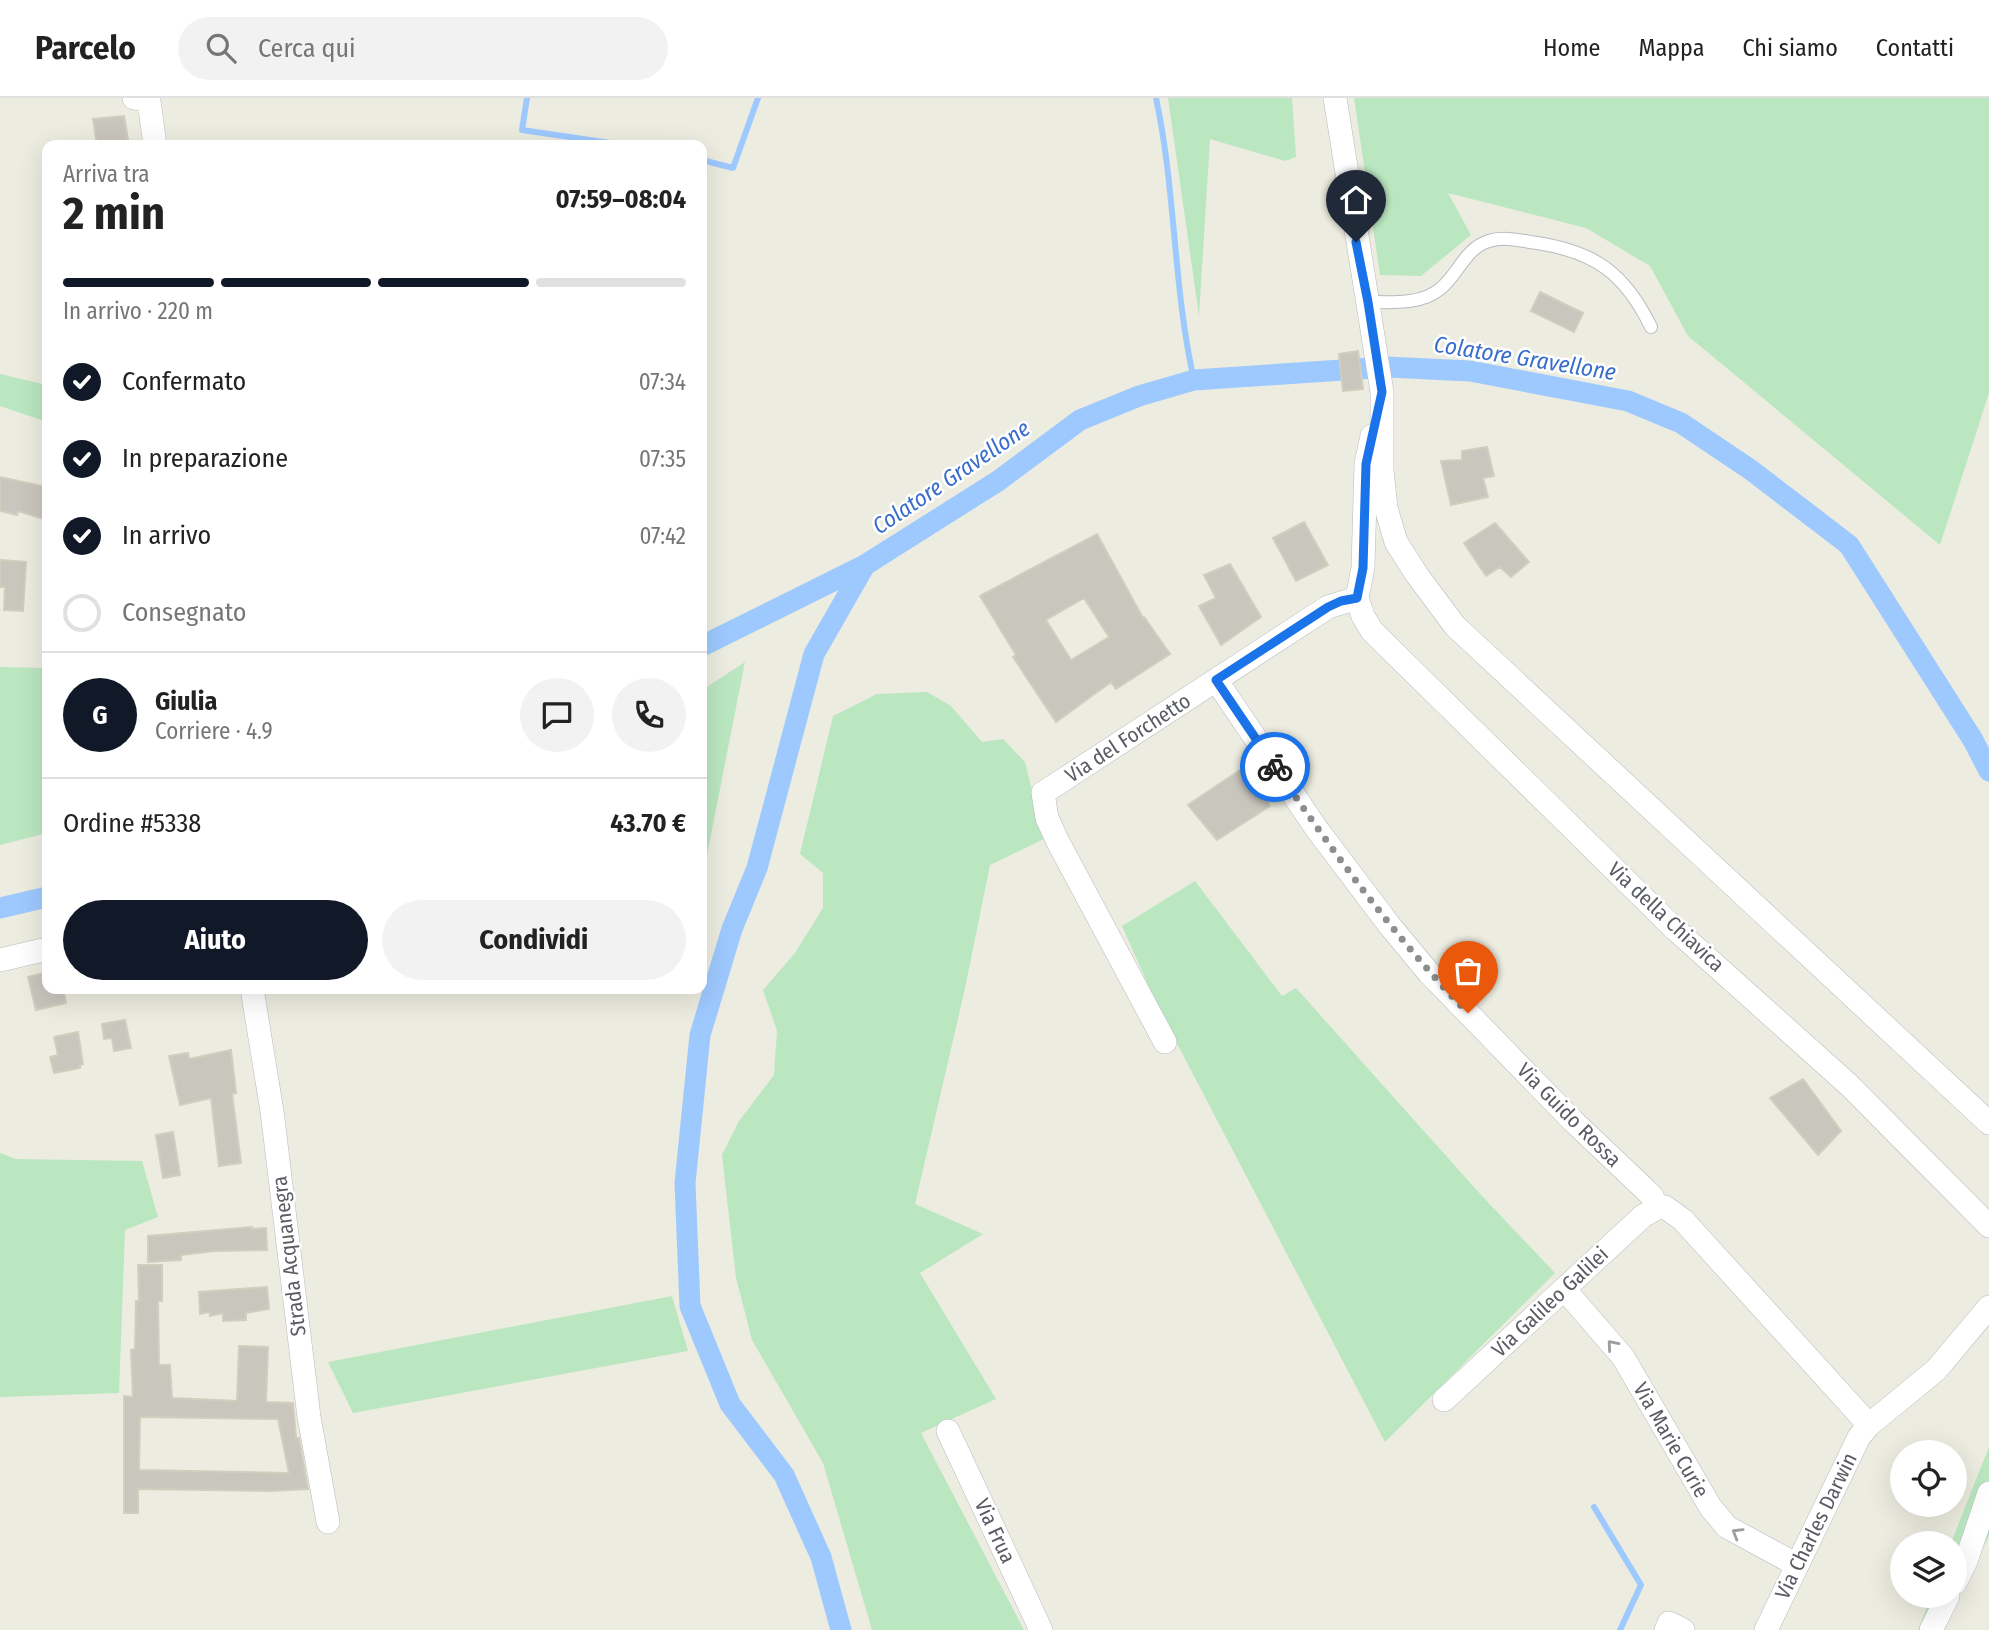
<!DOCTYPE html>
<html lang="it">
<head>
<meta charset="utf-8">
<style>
  :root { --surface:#fff; --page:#f2f2f2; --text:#222; --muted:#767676; --line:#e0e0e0; --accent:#111827 }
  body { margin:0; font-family:"Fira Sans Condensed",sans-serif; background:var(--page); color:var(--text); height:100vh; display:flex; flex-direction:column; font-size:26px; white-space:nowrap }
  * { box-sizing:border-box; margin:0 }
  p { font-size:23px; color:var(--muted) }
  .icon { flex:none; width:38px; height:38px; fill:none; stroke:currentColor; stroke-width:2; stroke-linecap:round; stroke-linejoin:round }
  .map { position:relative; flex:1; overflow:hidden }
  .drawer { position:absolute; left:42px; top:42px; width:665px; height:854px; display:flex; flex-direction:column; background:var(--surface); border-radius:14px; box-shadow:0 7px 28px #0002 }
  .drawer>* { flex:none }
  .fabs { position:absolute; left:1890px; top:1342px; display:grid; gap:14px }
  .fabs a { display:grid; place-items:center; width:77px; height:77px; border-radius:50%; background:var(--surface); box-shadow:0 7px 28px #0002; font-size:35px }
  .pin { position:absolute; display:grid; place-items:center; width:60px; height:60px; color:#fff; margin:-72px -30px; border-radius:50% 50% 50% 0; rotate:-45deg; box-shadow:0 0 7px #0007 }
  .pin .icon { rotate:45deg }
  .courier { position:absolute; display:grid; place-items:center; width:70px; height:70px; margin:-35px; border:5px solid #1a73e8; border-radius:50%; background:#fff; color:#222; box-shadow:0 2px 9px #0007 }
  .headline em { font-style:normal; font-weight:700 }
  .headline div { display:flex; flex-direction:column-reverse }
  .headline { display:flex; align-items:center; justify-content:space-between; height:119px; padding:0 21px }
  h1 { font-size:46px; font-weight:700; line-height:52px }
  .bar { display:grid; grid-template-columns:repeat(4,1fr); gap:10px 7px; align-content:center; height:84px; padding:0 21px }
  .bar i { height:9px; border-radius:5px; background:var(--line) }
  .bar .selected { background:var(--accent) }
  .bar p { grid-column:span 4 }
  .line { display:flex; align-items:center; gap:18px; padding:0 21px; border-top:2px solid var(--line) }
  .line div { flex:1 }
  .round { display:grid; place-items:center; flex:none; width:74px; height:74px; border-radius:37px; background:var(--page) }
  ol { padding:0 21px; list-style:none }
  li { display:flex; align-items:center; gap:21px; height:77px }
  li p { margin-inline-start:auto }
  li .icon { padding:7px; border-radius:50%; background:var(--accent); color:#fff; stroke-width:4 }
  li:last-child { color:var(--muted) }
  li i { width:38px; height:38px; border:4px solid var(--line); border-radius:50% }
  .button { display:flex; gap:14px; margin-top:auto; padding:14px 21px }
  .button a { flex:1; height:80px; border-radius:42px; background:var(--accent); color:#fff; font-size:28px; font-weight:700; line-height:80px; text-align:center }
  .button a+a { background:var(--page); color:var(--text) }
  header { display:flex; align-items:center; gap:42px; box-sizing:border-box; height:98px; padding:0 35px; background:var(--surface); border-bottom:2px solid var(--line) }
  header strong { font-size:33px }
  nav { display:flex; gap:38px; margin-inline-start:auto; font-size:24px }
  .search { width:490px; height:63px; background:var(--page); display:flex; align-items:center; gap:18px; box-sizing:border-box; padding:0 24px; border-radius:38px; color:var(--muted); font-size:26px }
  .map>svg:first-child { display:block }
  .green { fill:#bae7c0 }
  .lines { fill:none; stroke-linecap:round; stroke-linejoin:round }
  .stream { stroke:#9ec9ff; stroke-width:6 }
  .canal { stroke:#9ec9ff; stroke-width:21 }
  .building { fill:#c8c6bd; stroke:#d2cebe; stroke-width:2; fill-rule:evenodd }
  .service-casing { stroke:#b8bac0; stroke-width:14 }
  .minor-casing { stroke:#b8bac0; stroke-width:24 }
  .service { stroke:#fff; stroke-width:12 }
  .minor { stroke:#fff; stroke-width:23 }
  .oneway { stroke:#9b9da1 }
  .done { stroke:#8d8e8e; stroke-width:7; stroke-dasharray:0 12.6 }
  .route { stroke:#1a73e8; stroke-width:9 }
  .labels { text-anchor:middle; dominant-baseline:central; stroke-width:5; stroke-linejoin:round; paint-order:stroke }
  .street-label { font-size:21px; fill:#595c62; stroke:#fff }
  .water-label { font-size:23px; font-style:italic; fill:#396dca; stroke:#fff }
</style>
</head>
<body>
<header>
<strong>Parcelo</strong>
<div class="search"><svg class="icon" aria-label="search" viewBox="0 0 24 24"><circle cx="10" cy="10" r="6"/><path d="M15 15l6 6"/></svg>Cerca qui</div>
<nav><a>Home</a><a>Mappa</a><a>Chi siamo</a><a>Contatti</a></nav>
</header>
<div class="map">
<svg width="1989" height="1532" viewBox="0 0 1989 1532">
  <rect width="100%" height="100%" fill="#edece0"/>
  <path class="green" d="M1168 0H1292L1296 59 1285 63 1210 41 1199 218Z
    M1354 0H1989V295L1940 447 1688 238 1650 168 1586 130 1448 95 1471 137 1421 178 1380 177Z
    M0 276 47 287V324L0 308Z
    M745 564 702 782V592Z
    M0 569 47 570V735L0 747Z
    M927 594 951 608 982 644 1003 641 1025 664 1044 741 990 767 964 895 915 1106 983 1136 920 1175 996 1301 921 1335 1024 1532H872L823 1365 752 1242 736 1180 722 1057 739 1023 774 977 777 933 763 892 795 855 823 810V775L800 756 833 618 877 596Z
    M1195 783 1282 898 1296 890 1482 1098 1555 1175 1385 1344 1158 909 1122 828Z
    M0 1055 16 1061 142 1063 158 1119 125 1132 119 1295 0 1299Z
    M672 1198 688 1253 353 1315 328 1264Z
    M1989 1349V1438L1941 1532H1918L1931 1498H1955V1446L1951 1445Z"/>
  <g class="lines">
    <path class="stream" d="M527 0 522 32 624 47
      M1156 0C1176 93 1173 190 1194 282
      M702 62 733 70 758 0
      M1594 1409 1641 1487 1620 1532"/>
    <path class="canal" d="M702 548 865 467 998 383 1080 322 1139 298 1194 282 1387 269 1470 273 1628 303 1681 325 1751 372 1849 447 1973 642 1989 673
      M0 810 47 799
      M841 1532 821 1459 784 1377 730 1306 690 1208 685 1085 700 937 732 831 757 770 814 556 865 467"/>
  </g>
  <path class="building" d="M124 18 129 47H97L93 21Z
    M1540 194 1583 215 1574 234 1531 213Z
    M1358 253 1363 291 1343 293 1339 256Z
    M1487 349 1494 378 1483 380 1488 399 1451 407 1441 363 1462 362V353Z
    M0 379 47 389V422L18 413 17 417 0 413Z
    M1304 424 1328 467 1296 483 1273 440Z
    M1495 425 1529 464 1511 479 1500 469 1486 478 1464 445Z
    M1097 436 1143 520 1144 519 1170 556 1116 591 1111 584 1056 624 1013 559 1016 557 980 498ZM1084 500 1109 539 1071 562 1046 522Z
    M0 462 26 464 23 513 4 512 5 489H0Z
    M1230 466 1261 519 1221 547 1199 508 1216 500 1204 477Z
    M1246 668 1270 708 1217 742 1188 707Z
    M47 874V891H63L66 905 36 912 28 879Z
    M125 922 131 950 114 953 112 940 104 941 102 926Z
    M78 934 83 966 80 967V970L54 975 50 959 58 957 54 939Z
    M231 952 236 995 232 996 241 1065 219 1068 211 1000 180 1007 169 958 188 955 189 961Z
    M1803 981 1841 1033 1818 1057 1770 1000Z
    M173 1034 180 1077 163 1080 156 1037Z
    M252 1129V1131L266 1130 267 1152 214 1153 181 1157V1162L148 1164V1138Z
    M138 1167H162V1203H158L159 1267H170L172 1300 237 1303 239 1248 268 1249 266 1304 293 1305 296 1340H299L308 1391 270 1393 138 1391V1415H124V1298L133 1299 131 1252 135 1251 136 1203H139ZM140 1319 278 1321 289 1375 139 1372Z
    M267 1189 269 1211 246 1215V1222L223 1223V1215L210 1218V1214L200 1216 199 1194Z"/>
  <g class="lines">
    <defs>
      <path id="service" d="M1368 204C1391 204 1421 207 1440 191 1458 177 1465 150 1489 143 1504 138 1522 143 1537 145 1596 154 1625 176 1651 229"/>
      <path id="minor" d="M134 0 149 3 155 47
        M1335 0 1382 294V372L1386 410 1396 444 1417 477 1455 528 1989 1025
        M1372 338 1366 366 1363 470 1357 500 1363 518 1372 533 1675 831 1849 987 1989 1128
        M1216 582 1316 730 1390 828 1429 875 1573 1023 1652 1098 1657 1110
        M0 862 47 851
        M252 891 272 1013 309 1319 328 1424
        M1165 944 1058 744 1047 720 1043 695 1328 509 1357 500
        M1565 1192 1623 1259 1711 1410 1727 1429 1797 1467
        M1444 1302 1643 1118 1657 1110 1665 1109 1683 1122 1869 1327
        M948 1333 1041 1532
        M1955 1485 1966 1463 1989 1395
        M1666 1532 1669 1525 1683 1532
        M1766 1532 1859 1339 1869 1327 1936 1272 1989 1209
        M1931 1532 1948 1498"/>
    </defs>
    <use href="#service" class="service-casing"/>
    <use href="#minor" class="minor-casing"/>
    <use href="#service" class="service"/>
    <use href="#minor" class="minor"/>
  </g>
  <defs><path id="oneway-chevron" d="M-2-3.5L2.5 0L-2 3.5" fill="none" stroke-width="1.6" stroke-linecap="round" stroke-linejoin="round" transform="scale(1.75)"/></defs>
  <g class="oneway">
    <use href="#oneway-chevron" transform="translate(1612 1247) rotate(-131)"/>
    <use href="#oneway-chevron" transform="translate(1737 1435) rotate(-149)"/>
  </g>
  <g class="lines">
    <path class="done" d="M1275 669C1334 755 1395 840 1468 915"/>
    <path class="route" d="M1275 669 1216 582 1328 509 1341 503 1357 500 1363 470 1366 366 1382 294 1368 204 1356 144"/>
  </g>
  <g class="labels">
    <g class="street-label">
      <text transform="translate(1128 640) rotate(-33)">Via del Forchetto</text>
      <text transform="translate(1666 819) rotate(43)">Via della Chiavica</text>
      <text transform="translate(1569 1017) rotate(45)">Via Guido Rossa</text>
      <text transform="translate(289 1158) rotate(-97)">Strada Acquanegra</text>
      <text transform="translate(1550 1204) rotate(-43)">Via Galileo Galilei</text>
      <text transform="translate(1671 1342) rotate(60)">Via Marie Curie</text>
      <text transform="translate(1816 1428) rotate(-64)">Via Charles Darwin</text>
      <text transform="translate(995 1433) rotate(65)">Via Frua</text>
    </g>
    <g class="water-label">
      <text transform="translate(1525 260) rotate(9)">Colatore Gravellone</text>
      <text transform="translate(951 379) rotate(-34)">Colatore Gravellone</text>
    </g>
  </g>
</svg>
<div class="fabs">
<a><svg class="icon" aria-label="locate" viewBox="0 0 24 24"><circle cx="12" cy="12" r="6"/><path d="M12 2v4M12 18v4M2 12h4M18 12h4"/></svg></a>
<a><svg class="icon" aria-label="layers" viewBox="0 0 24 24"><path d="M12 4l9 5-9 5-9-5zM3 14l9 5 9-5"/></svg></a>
</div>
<div class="pin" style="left:1468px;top:915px;background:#ea580c"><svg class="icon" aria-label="bag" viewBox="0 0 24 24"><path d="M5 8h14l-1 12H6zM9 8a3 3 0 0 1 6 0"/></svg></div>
<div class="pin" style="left:1356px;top:144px;background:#1f2937"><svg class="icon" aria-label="home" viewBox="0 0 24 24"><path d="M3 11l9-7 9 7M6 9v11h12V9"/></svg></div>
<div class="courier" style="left:1275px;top:669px"><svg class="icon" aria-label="bike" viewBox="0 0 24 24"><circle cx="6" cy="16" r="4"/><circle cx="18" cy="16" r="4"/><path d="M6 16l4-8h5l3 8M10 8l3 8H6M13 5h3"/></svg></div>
<section class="drawer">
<div class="headline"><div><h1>2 min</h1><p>Arriva tra</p></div><em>07:59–08:04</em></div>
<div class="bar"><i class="selected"></i><i class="selected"></i><i class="selected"></i><i></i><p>In arrivo · 220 m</p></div>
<ol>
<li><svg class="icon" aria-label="check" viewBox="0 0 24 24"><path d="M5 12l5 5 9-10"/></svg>Confermato<p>07:34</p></li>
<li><svg class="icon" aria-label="check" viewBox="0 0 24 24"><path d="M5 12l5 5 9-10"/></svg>In preparazione<p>07:35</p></li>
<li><svg class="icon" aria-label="check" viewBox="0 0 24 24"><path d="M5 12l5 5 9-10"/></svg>In arrivo<p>07:42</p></li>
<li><i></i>Consegnato</li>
</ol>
<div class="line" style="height:126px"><b class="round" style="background:var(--accent);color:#fff">G</b><div><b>Giulia</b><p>Corriere · 4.9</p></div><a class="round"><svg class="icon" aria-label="chat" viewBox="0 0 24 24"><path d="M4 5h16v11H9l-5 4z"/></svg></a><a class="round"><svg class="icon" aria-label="phone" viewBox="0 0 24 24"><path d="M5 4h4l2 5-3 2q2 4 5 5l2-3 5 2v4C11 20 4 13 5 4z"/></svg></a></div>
<div class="line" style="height:91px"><div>Ordine #5338</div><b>43.70 €</b></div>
<div class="button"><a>Aiuto</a><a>Condividi</a></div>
</section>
</div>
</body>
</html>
